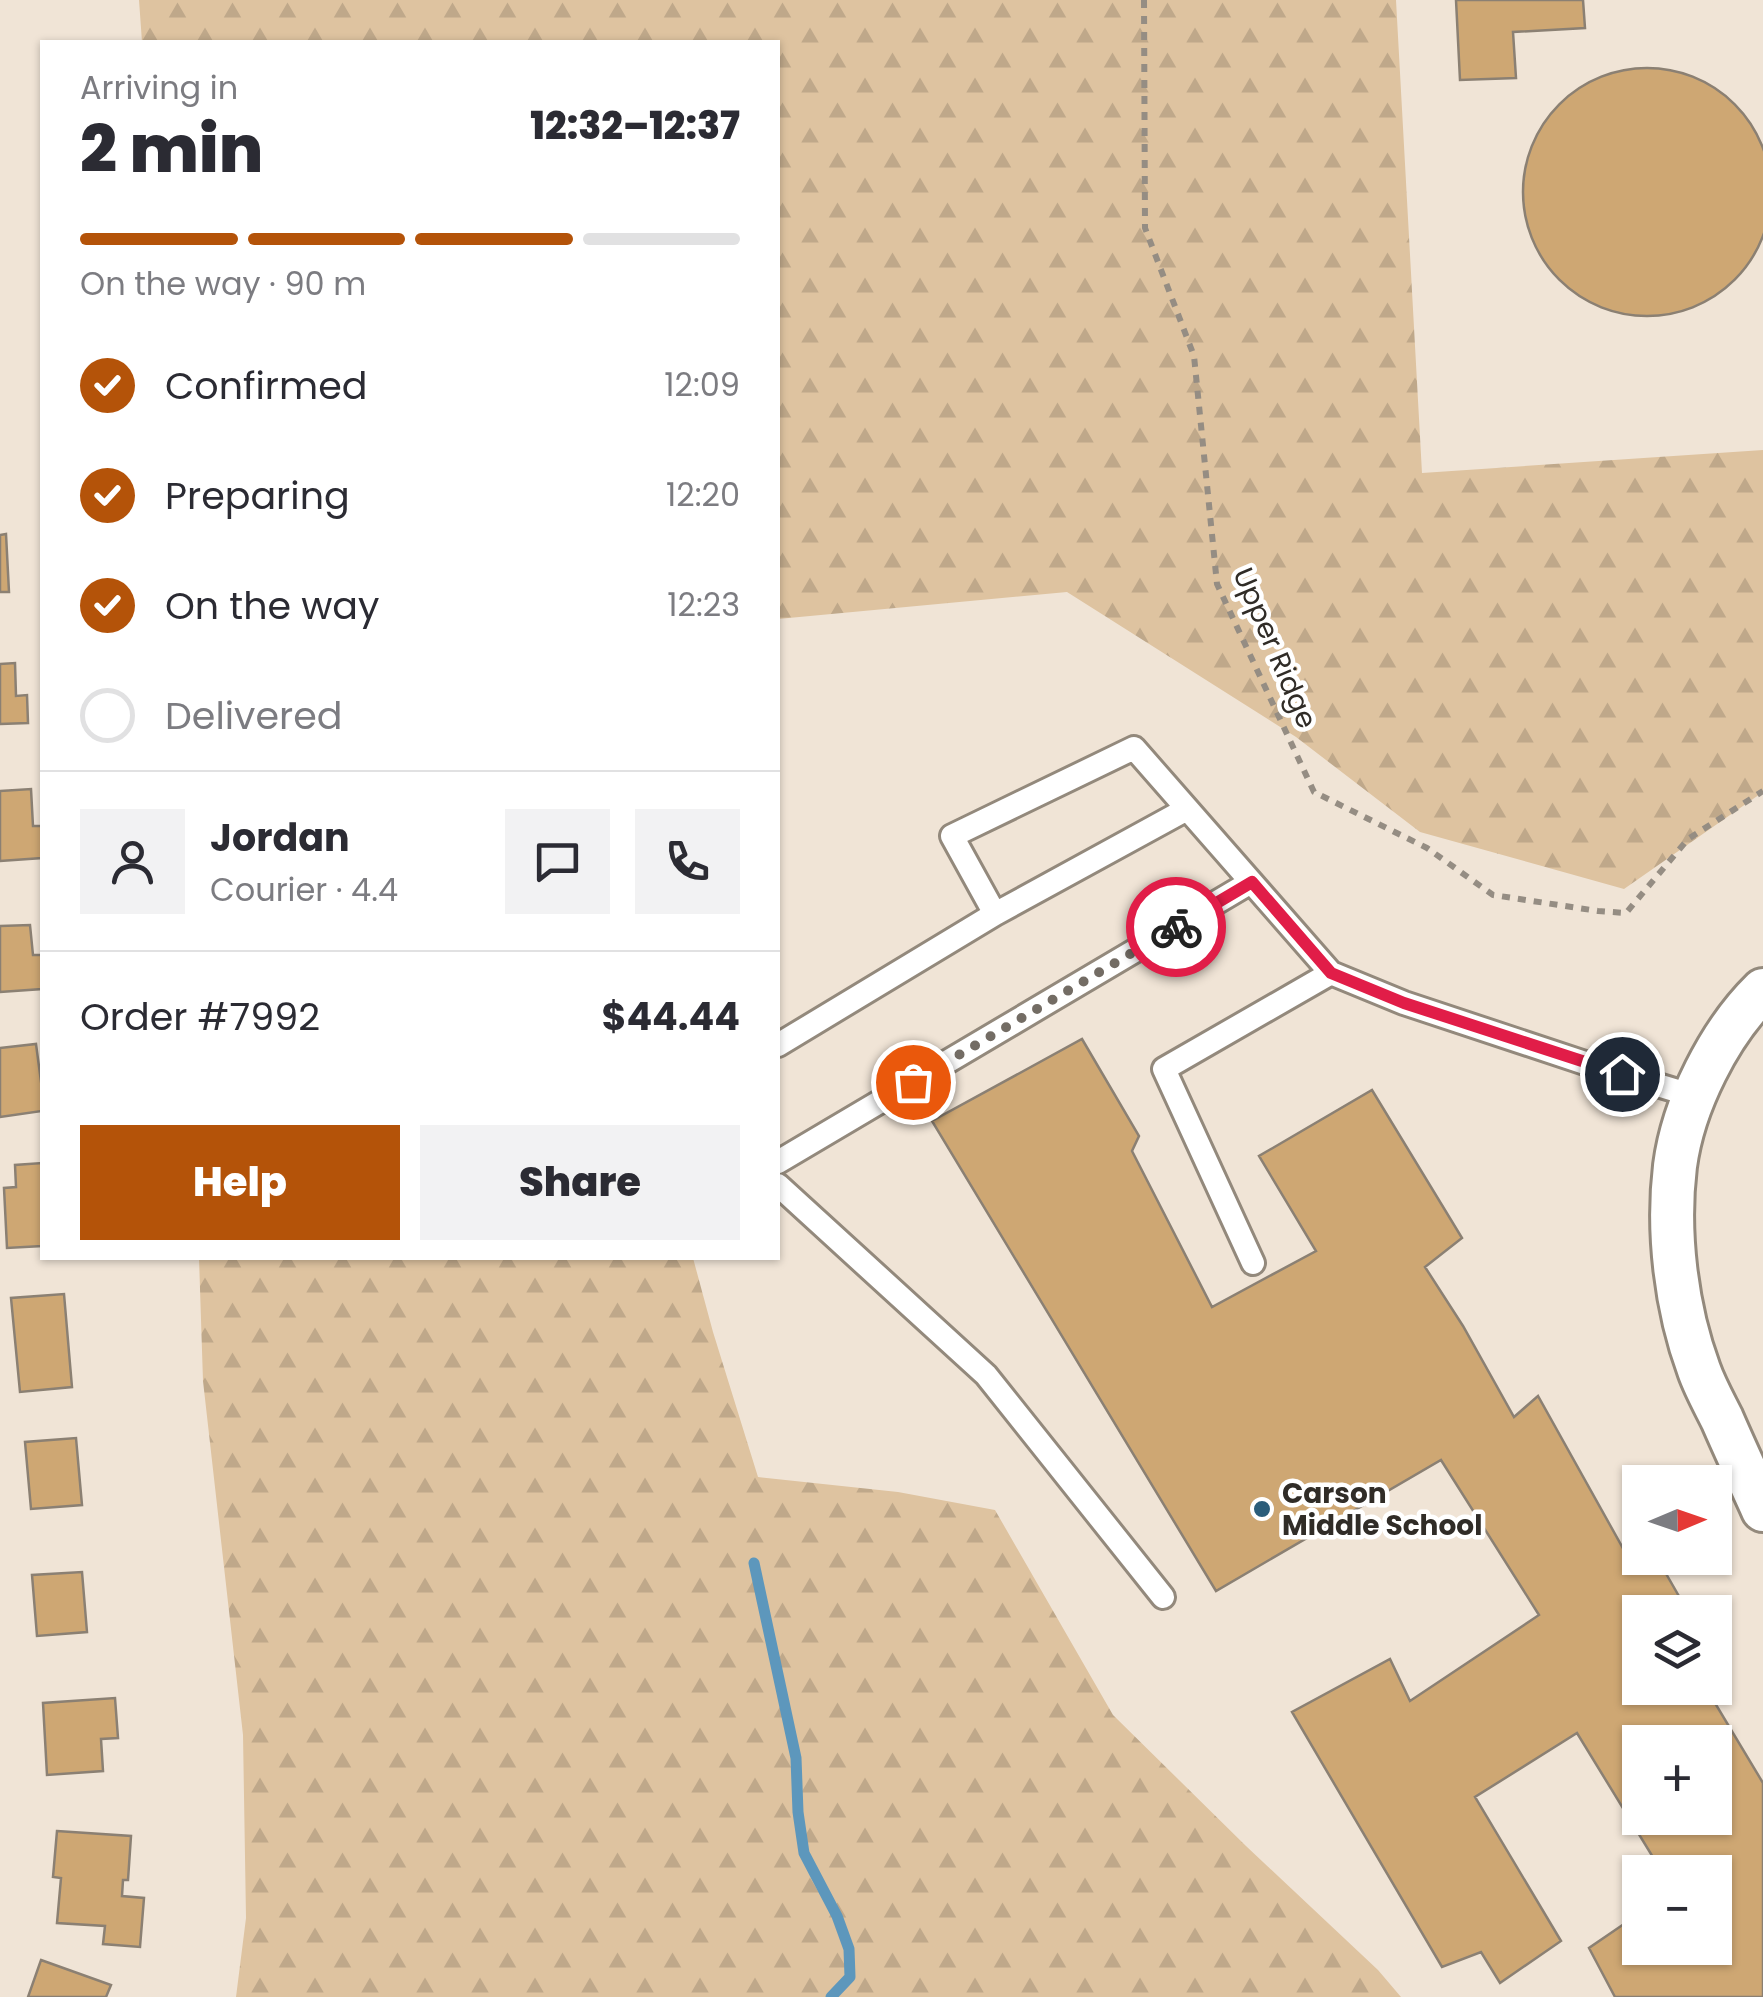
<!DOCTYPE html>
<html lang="en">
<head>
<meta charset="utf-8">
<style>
  :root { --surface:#fff; --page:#f2f2f3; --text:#2b2b33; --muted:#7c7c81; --line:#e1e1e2; --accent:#b45309 }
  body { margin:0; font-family:Poppins,sans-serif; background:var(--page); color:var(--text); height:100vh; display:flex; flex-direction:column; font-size:38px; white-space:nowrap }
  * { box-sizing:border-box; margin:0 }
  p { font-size:32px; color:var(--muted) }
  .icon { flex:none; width:55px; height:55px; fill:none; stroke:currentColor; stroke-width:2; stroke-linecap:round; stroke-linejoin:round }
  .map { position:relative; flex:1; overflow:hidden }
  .drawer { position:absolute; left:40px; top:40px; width:740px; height:1220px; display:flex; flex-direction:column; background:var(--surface); border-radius:0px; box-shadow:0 2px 8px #0004 }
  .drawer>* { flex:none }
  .needle { width:65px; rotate:88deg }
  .buttons { position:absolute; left:1622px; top:1465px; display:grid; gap:20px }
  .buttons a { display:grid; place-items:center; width:110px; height:110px; border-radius:0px; background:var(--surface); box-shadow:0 2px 8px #0004; font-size:50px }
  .pin { position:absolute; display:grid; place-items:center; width:85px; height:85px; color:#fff; margin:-42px; border:5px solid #fff; border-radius:50%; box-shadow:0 2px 10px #0007 }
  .courier { position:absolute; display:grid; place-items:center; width:100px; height:100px; margin:-50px; border:8px solid #e11d48; border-radius:50%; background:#fff; color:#222; box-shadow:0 2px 12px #0007 }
  .head em { font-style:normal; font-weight:800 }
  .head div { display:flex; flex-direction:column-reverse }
  .head { display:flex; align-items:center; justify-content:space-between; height:170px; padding:0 40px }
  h1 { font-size:65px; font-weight:800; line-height:75px }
  .bar { display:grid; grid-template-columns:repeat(4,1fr); gap:15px 10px; align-content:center; height:120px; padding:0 40px }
  .bar i { height:12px; border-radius:8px; background:var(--line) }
  .bar .on { background:var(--accent) }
  .bar p { grid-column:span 4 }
  .line { display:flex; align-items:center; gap:25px; padding:0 40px; border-top:2px solid var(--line) }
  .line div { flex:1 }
  .round { display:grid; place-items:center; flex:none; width:105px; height:105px; border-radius:0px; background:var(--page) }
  ol { padding:0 40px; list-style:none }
  li { display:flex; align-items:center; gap:30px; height:110px }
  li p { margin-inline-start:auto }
  li .icon { padding:10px; border-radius:50%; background:var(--accent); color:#fff; stroke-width:4 }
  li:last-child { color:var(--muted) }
  li i { width:55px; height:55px; border:5px solid var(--line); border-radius:50% }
  .button { display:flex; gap:20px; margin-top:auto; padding:20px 40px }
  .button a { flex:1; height:115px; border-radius:0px; background:var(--accent); color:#fff; font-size:40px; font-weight:800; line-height:115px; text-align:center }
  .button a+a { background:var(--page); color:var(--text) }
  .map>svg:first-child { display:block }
  .forest { fill:url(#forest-firs) }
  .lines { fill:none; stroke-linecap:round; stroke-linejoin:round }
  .stream { stroke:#5d97bc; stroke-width:11 }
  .building { fill:#cea773; stroke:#8b8073; stroke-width:2.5; fill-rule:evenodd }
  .lane-casing { stroke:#93897c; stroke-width:28 }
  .street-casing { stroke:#93897c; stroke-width:48 }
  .path { stroke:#958d83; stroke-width:6; stroke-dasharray:8 8; stroke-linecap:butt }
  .lane { stroke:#fff; stroke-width:22 }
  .street { stroke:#fff; stroke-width:42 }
  .done { stroke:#736c64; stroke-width:10; stroke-dasharray:0 18 }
  .route { stroke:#e11d48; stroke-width:12 }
  .poi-dot { fill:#2b5d7a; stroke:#fff; stroke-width:4 }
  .labels { text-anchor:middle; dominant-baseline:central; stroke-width:9; stroke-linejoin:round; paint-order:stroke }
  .street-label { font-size:28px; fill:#302c27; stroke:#fff }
  .poi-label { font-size:28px; font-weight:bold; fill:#302c27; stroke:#fff; text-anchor:start }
</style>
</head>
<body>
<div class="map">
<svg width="1763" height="1997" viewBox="0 0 1763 1997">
  <defs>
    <pattern id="forest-firs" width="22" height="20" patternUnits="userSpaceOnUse" patternTransform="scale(2.5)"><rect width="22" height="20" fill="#dec3a0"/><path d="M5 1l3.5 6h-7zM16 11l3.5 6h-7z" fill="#bfa88a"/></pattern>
  </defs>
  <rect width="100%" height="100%" fill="#f0e4d6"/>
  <path class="forest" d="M139 0H1396L1422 473 1763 450V792L1624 889 1420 832 1296 737 1067 592 778 619V42H142Z
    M199 1258H693L713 1332 758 1477 898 1492 995 1510 1113 1715 1246 1846 1378 1970 1401 1997H236L246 1918 243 1735 203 1381Z"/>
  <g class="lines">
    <path class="stream" d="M754 1563 796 1758 798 1812 804 1853 837 1916 849 1949 850 1977 831 1997"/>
  </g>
  <path class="building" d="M1456 0H1583L1585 28 1513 32 1516 78 1460 80Z
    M1523 192a124 124 0 1 1 248 0a124 124 0 1 1-248 0Z
    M6 534 9 592H0V535Z
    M15 663 16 696 27 695 28 723 0 724V664Z
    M31 789 33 826H42V858L0 861V791Z
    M30 925 33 955H42V989L0 992V926Z
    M1082 1039 1139 1136 1132 1151 1212 1307 1316 1251 1259 1156 1372 1090 1462 1238 1425 1267 1463 1326 1514 1417 1538 1396 1634 1568 1652 1558H1657L1688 1612H1640V1688H1706L1763 1783V1997H1615L1589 1948 1640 1913V1948H1715V1872H1662L1577 1733 1475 1797 1561 1941 1500 1983 1481 1952 1442 1967 1292 1712 1390 1659 1410 1701 1539 1615 1441 1460 1216 1591 932 1121ZM1640 1742H1715V1818H1640Z
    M36 1044 42 1089V1111L0 1117V1048Z
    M42 1163V1246L7 1248 4 1188 16 1187 15 1165Z
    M64 1294 72 1387 20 1392 11 1298Z
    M76 1438 82 1505 31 1509 25 1442Z
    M82 1572 87 1632 37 1636 32 1575Z
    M115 1698 118 1738 101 1739 103 1771 47 1775 43 1703Z
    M57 1831 131 1836 128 1880H123L122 1896 144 1898 140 1947 103 1944 105 1926 57 1923 61 1878 53 1877Z
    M41 1960 111 1985 106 1997H28Z"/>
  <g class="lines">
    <defs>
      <path id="lane" d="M995 914 1187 809
        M778 1045 995 914 952 836 1134 748 1331 973 1404 1003 1585 1063 1694 1096
        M778 1162 1251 882
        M778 1185 986 1375 1163 1597
        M1253 1263 1164 1069 1331 973"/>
      <path id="street" d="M1763 990C1719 1033 1683 1105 1675 1166 1667 1232 1676 1308 1699 1370 1705 1387 1714 1403 1722 1419 1735 1449 1749 1479 1763 1510"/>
    </defs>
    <use href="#lane" class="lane-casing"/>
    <use href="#street" class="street-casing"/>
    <path class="path" d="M1144 0 1145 228 1194 356 1217 584 1314 792 1427 848 1493 895 1598 911 1626 913 1688 839 1763 791"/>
    <use href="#lane" class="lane"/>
    <use href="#street" class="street"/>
  </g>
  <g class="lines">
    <path class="done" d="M913 1082 1176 927"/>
    <path class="route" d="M1176 927 1252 882 1331 973 1404 1003 1622 1074"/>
  </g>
  <circle class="poi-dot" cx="1262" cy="1509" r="10"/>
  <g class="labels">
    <g class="street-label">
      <text transform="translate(1275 648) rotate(67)">Upper Ridge</text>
    </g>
    <g class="poi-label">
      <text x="1282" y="1493">Carson<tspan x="1282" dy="32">Middle School</tspan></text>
    </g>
  </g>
</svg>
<div class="buttons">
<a><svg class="needle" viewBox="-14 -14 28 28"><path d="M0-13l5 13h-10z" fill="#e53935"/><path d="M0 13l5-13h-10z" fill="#7c7c81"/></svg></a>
<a><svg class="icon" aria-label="layers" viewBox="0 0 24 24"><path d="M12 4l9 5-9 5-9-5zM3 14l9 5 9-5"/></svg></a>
<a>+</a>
<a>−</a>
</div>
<div class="pin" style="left:913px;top:1082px;background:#ea580c"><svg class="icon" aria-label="bag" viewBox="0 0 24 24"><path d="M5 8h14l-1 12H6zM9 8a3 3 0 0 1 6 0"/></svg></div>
<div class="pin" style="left:1622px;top:1074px;background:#1f2937"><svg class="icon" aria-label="home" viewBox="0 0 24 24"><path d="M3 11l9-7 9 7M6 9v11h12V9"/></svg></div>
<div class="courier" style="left:1176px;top:927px"><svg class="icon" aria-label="bike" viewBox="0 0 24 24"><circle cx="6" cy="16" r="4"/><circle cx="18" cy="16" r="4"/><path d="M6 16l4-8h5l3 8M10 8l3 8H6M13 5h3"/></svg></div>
<section class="drawer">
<div class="head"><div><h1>2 min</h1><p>Arriving in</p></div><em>12:32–12:37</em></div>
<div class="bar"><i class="on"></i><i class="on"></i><i class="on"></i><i></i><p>On the way · 90 m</p></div>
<ol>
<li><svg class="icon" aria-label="check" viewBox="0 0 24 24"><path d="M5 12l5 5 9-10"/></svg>Confirmed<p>12:09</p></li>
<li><svg class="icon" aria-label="check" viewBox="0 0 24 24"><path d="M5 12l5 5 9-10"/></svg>Preparing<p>12:20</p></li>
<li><svg class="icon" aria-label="check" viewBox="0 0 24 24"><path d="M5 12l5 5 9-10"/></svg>On the way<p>12:23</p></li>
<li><i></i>Delivered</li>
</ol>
<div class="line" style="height:180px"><a class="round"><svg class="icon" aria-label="person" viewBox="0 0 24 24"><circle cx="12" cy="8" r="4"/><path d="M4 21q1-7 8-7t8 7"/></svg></a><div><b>Jordan</b><p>Courier · 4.4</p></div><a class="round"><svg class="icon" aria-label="chat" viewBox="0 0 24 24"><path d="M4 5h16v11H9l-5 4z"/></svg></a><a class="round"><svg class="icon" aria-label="phone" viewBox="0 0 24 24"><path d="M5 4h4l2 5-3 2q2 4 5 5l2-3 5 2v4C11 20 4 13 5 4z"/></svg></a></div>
<div class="line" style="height:130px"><div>Order #7992</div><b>$44.44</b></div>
<div class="button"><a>Help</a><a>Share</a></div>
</section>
</div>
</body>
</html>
